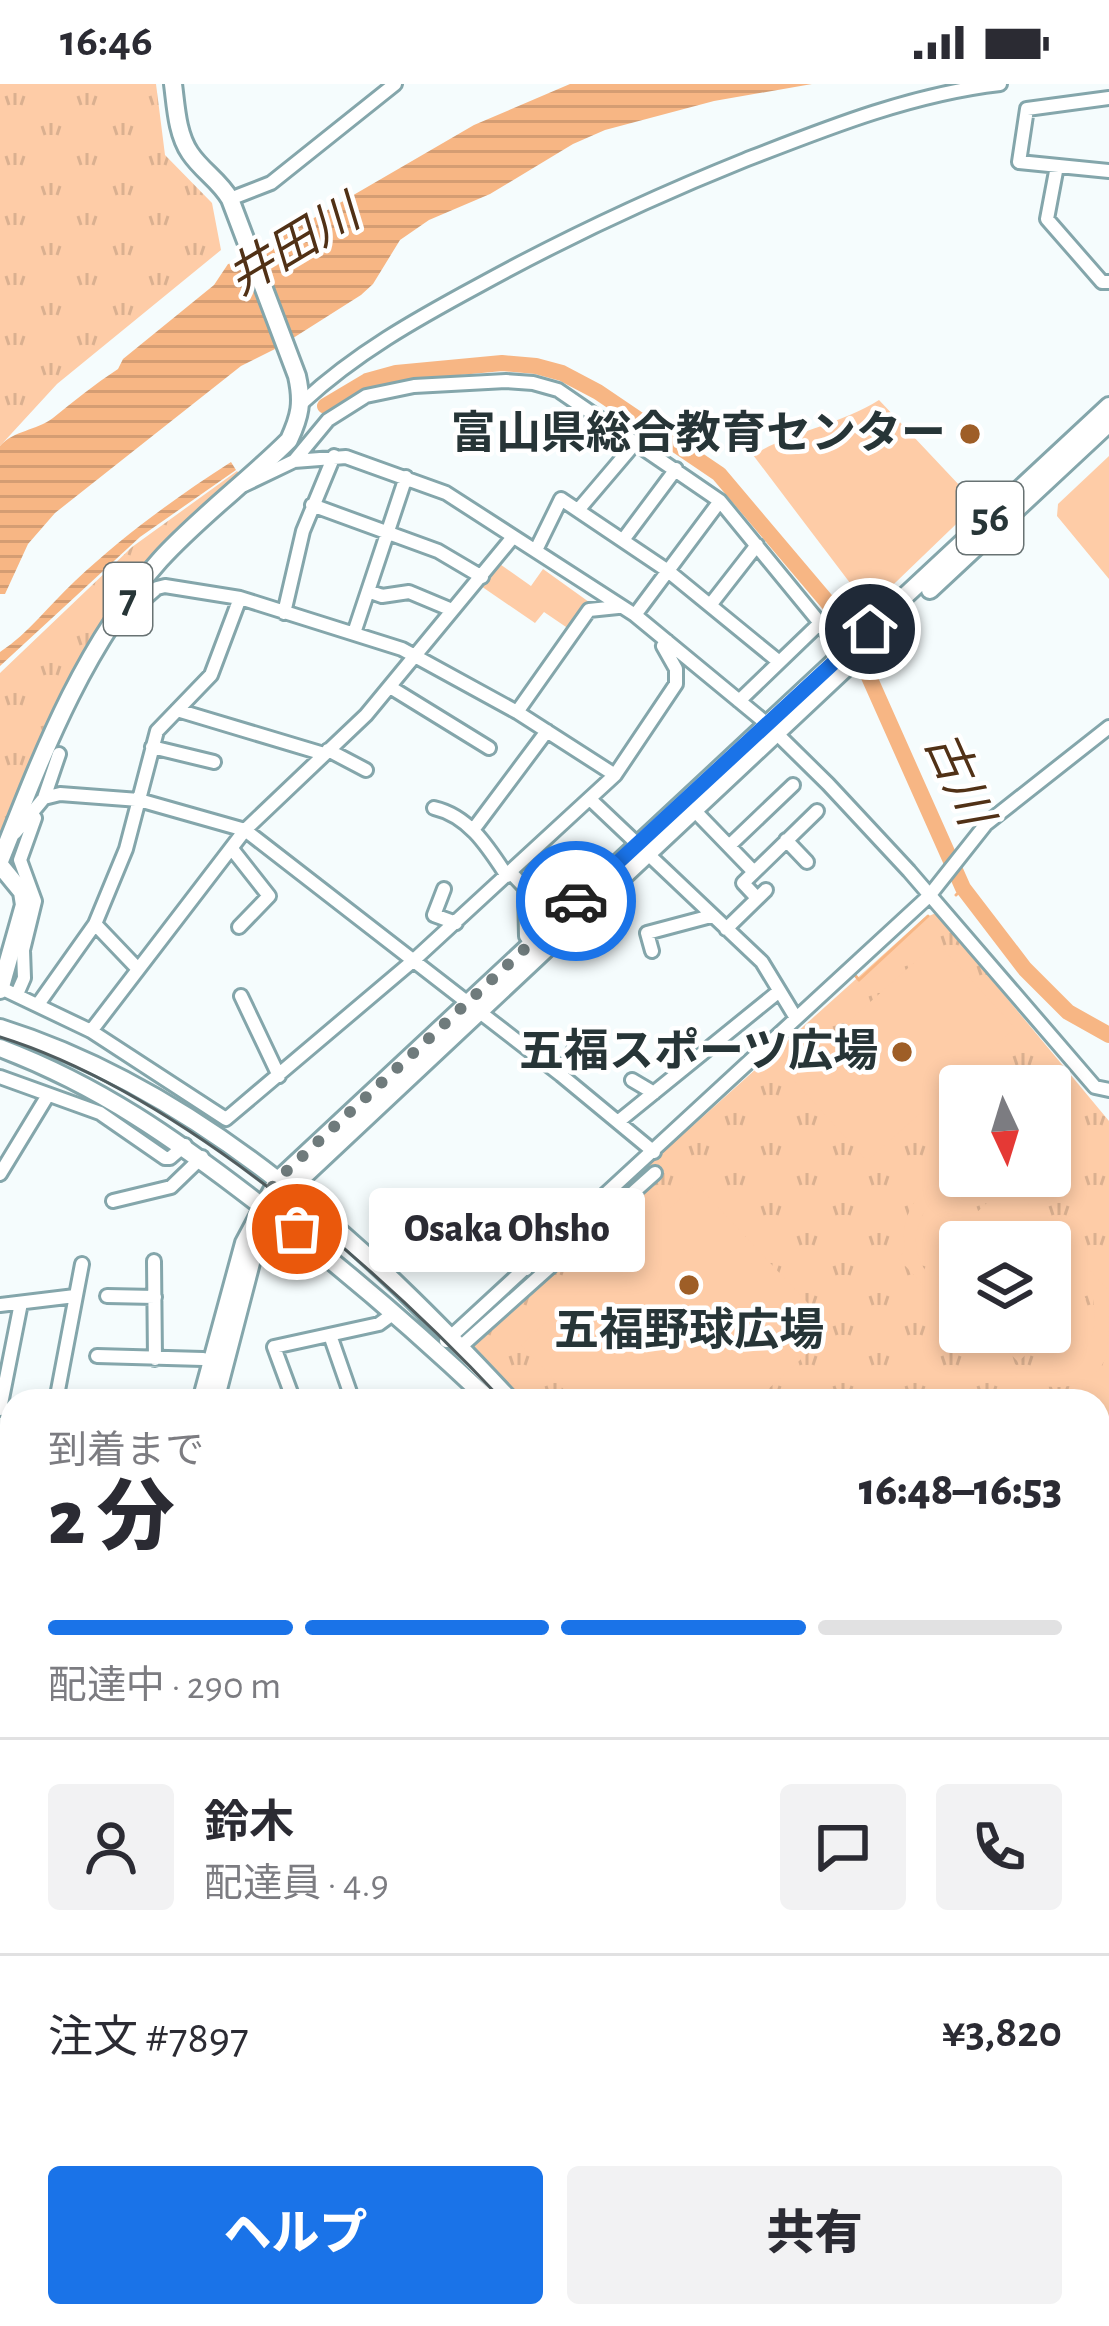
<!DOCTYPE html>
<html lang="ja">
<head>
<meta charset="utf-8">
<style>
  :root { --surface:#fff; --page:#f2f2f3; --text:#2b2b33; --muted:#7c7c81; --line:#e1e1e2; --accent:#1a73e8 }
  body { margin:0; font-family:"Alegreya Sans","Noto Sans JP",sans-serif; background:var(--page); color:var(--text); height:100vh; display:flex; flex-direction:column; font-size:45px; white-space:nowrap }
  * { box-sizing:border-box; margin:0 }
  p { font-size:39px; color:var(--muted) }
  .icon { flex:none; width:66px; height:66px; fill:none; stroke:currentColor; stroke-width:2; stroke-linecap:round; stroke-linejoin:round }
  .map { position:relative; flex:1; overflow:hidden }
  .sheet { position:absolute; left:0px; top:1305px; width:1110px; height:939px; display:flex; flex-direction:column; background:var(--surface); border-radius:36px 36px 0 0; box-shadow:0 6px 18px #0003 }
  .sheet>* { flex:none }
  .needle { width:78px; rotate:176deg }
  .controls { position:absolute; left:939px; top:981px; display:grid; gap:24px }
  .controls a { display:grid; place-items:center; width:132px; height:132px; border-radius:12px; background:var(--surface); box-shadow:0 6px 18px #0003; font-size:60px }
  .pin { position:absolute; display:grid; place-items:center; width:102px; height:102px; color:#fff; margin:-51px; border:6px solid #fff; border-radius:50%; box-shadow:0 3px 12px #0007 }
  .courier { position:absolute; display:grid; place-items:center; width:120px; height:120px; margin:-60px; border:9px solid #1a73e8; border-radius:50%; background:#fff; color:#222; box-shadow:0 3px 15px #0007 }
  .bubble { position:absolute; height:84px; border-radius:12px; background:var(--surface); box-shadow:0 6px 18px #0003; font-size:39px; font-weight:800; line-height:84px; text-align:center }
  .summary em { font-style:normal; font-weight:800 }
  .summary div { display:flex; flex-direction:column-reverse }
  .summary { display:flex; align-items:center; justify-content:space-between; height:204px; padding:0 48px }
  h1 { font-size:78px; font-weight:800; line-height:90px }
  .bar { display:grid; grid-template-columns:repeat(4,1fr); gap:18px 12px; align-content:center; height:144px; padding:0 48px }
  .bar i { height:15px; border-radius:9px; background:var(--line) }
  .bar .current { background:var(--accent) }
  .bar p { grid-column:span 4 }
  .line { display:flex; align-items:center; gap:30px; padding:0 48px; border-top:3px solid var(--line) }
  .line div { flex:1 }
  .round { display:grid; place-items:center; flex:none; width:126px; height:126px; border-radius:12px; background:var(--page) }
  .button { display:flex; gap:24px; margin-top:auto; padding:24px 48px }
  .button a { flex:1; height:138px; border-radius:12px; background:var(--accent); color:#fff; font-size:48px; font-weight:800; line-height:138px; text-align:center }
  .button a+a { background:var(--page); color:var(--text) }
  .status { display:flex; justify-content:space-between; align-items:center; height:84px; padding:0 60px; background:var(--surface); direction:ltr }
  .status svg { height:33px; fill:currentColor }
  .map>svg:first-child { display:block }
  .grass { fill:url(#grass-tufts); fill-rule:evenodd }
  .garden { fill:#fecca7 }
  .water { fill:url(#water-rules) }
  .lines { fill:none; stroke-linecap:round; stroke-linejoin:round }
  .stream { stroke:#f7b684; stroke-width:3 }
  .river { stroke:#f7b684; stroke-width:16 }
  .minor-casing { stroke:#84a6ab; stroke-width:18 }
  .major-casing { stroke:#84a6ab; stroke-width:22 }
  .minor { stroke:#fff; stroke-width:12 }
  .major { stroke:#fff; stroke-width:16 }
  .tram { stroke:#515d5f; stroke-width:3 }
  .done { stroke:#6f7b7c; stroke-width:12; stroke-dasharray:0 21.6 }
  .route { stroke:#1a73e8; stroke-width:15 }
  .poi-dot { fill:#9e5e27; stroke:#fff; stroke-width:4.5 }
  .labels { text-anchor:middle; dominant-baseline:central; stroke-width:9; stroke-linejoin:round; paint-order:stroke }
  .shield { fill:#fff; stroke:#687273; stroke-width:3 }
  .shield-label { font-size:42px; font-weight:bold; fill:#273537 }
  .poi-label { font-size:45px; font-weight:bold; fill:#273537; stroke:#fff; text-anchor:end }
  .water-label { font-size:48px; font-style:italic; fill:#513116; stroke:#fff }
</style>
</head>
<body>
<div class="status"><b>16:46</b><svg viewBox="0 0 49 12"><path d="M0 12V9h3v3zM5 12V6h3v6zM10 12V3h3v9zM15 12V0h3v12zM26 1h20v11H26zM47 4h2v5h-2z"/></svg></div>
<div class="map">
<svg width="1109" height="2242" viewBox="0 0 1109 2242">
  <defs>
    <pattern id="grass-tufts" width="24" height="20" patternUnits="userSpaceOnUse" patternTransform="scale(3)"><rect width="24" height="20" fill="#fecca7"/><path d="M3 7l-1-3M5 7V3M7 7l1-3M15 17l-1-3M17 17v-4M19 17l1-3" fill="none" stroke="#dab090"/></pattern>
    <pattern id="water-rules" width="6" height="5" patternUnits="userSpaceOnUse" patternTransform="scale(3)"><rect width="6" height="5" fill="#f7b684"/><path d="M0 2.5h6" fill="none" stroke="#d49d73"/></pattern>
  </defs>
  <rect width="100%" height="100%" fill="#f5fcfd"/>
  <path class="grass" d="M0 0H156L165 71 212 119 221 166 57 300 0 362Z
    M237 387 243 394 145 484 0 764V589L132 463Z
    M936 829 1109 1037V1358L1098 1368V1317H519L461 1250 924 834ZM960 1002H1050V1092H960ZM960 1158H1050V1248H960Z"/>
  <path class="garden" d="M879 316 977 420 869 524 753 371C793 347 839 341 879 316Z
    M1109 372V495L1057 432 1058 420Z
    M497 478 531 502 543 485 589 518 569 545 544 528 535 539 478 500Z
    M937 858 1015 944 867 1077 789 991Z
    M953 1088 995 1092 1009 1099 1109 1207C1109 1226 1109 1257 1106 1274 1085 1317 1025 1306 996 1281L987 1288 978 1279 980 1276 911 1207 919 1200 984 1273 987 1270 966 1248H984C994 1259 1005 1275 1018 1282 1070 1311 1109 1255 1090 1205L1084 1212 1086 1215 1018 1278 990 1248H1050V1177L1073 1202 1079 1197 1087 1202C1065 1178 1018 1117 990 1105 945 1086 899 1139 922 1181 930 1196 948 1210 960 1223V1241L898 1174 905 1167C899 1130 919 1101 953 1088Z
    M696 1100 833 1246 755 1317H575L521 1261Z
    M991 1115 1032 1158H960V1216L924 1178Z
    M1109 2111V2242H1009L1008 2232H1098V2113Z"/>
  <path class="water" d="M570 0H812L714 17 605 46 573 60 490 110 429 136 400 156 373 200 361 211 279 263 241 282 55 429 28 460 5 510H0V362C14 346 36 347 53 334 74 317 95 300 118 285L123 275 214 201 228 180 240 177 474 41Z
    M231 378 236 386 140 453 0 582V568C29 549 50 520 75 497 124 451 175 414 231 378Z"/>
  <g class="lines">
    <path class="stream" d="M956 811 963 804
      M466 1250 854 890 859 896 928 832
      M405 1317 411 1307
      M0 1796 12 1795
      M1098 2037 1109 2034
      M1098 2095 1109 2093"/>
    <path class="river" d="M325 322 367 297 396 289 502 279 536 282 562 289 598 308 719 390 845 539 963 804 1025 885 1068 928 1109 951"/>
    <defs>
      <path id="minor" d="M1109 14 1027 25 1019 78 1109 87
        M1057 82 1047 135 1102 198H1109
        M230 115 271 99 395 0
        M303 318C356 269 415 236 478 202 565 154 653 113 745 76 827 44 912 10 1000 0
        M294 377 328 336 366 312 414 302 506 297 533 299 558 306 720 417 820 539 739 617
        M244 401 294 377 346 373 446 409 635 531 766 639 828 700 909 787 1095 1003 1109 1006
        M312 421 438 467 482 493
        M579 425 636 358
        M623 456 676 385
        M536 466 561 415 668 487 778 577
        M368 507 382 512 409 508 452 526
        M711 520 757 461
        M284 529 303 447 334 372
        M635 531 720 417
        M820 539 835 560
        M354 549 406 393
        M390 603 489 664
        M177 626 324 670
        M517 628 589 526 618 523
        M152 663 214 678
        M328 666 366 686
        M615 691 676 600V585L663 562 667 557
        M44 714 59 670
        M592 717 762 878 796 934
        M434 724C469 732 488 763 507 792
        M694 726 754 788
        M473 746 547 647
        M15 749 44 714 60 710 139 716 245 746 561 991 654 1068
        M786 756 807 778
        M729 762 793 701
        M232 765 269 812 239 843
        M511 789 535 814 551 806
        M444 805 434 831 456 839
        M525 805 526 852 531 859
        M757 814 743 799 817 727
        M95 840 126 765 157 647 211 591 240 514
        M726 845 766 806
        M652 867 647 849 711 832
        M1 904 91 947 226 1035 414 876 615 691 517 628 402 565 240 514 165 502 157 504 124 533
        M17 910 24 894 23 866 35 817 20 776 35 734
        M241 912 279 992
        M39 919 95 840 137 884
        M91 947 245 746 366 631 513 453
        M561 991 579 956
        M0 993 100 1029 165 1074H170L185 1061
        M632 996 654 1009
        M619 1037 778 908
        M0 1090 48 1011
        M113 1117 171 1103 202 1073
        M536 1124 557 1157
        M499 1140 526 1185
        M154 1177 155 1275
        M107 1212 155 1213
        M0 1221 75 1212
        M330 1251 353 1317
        M446 1257 929 812 986 740 1109 643
        M466 1258 655 1089
        M97 1272 203 1275 217 1279
        M56 1317 82 1180
        M294 1317 274 1263 379 1240 394 1229
        M0 1325 21 1219
        M0 1452H12
        M0 1902H12
        M135 2232 149 2241
        M235 2232 237 2242
        M661 2232 676 2242
        M339 2240 340 2242
        M178 2242 192 2232
        M376 2242 377 2232
        M462 2242 470 2232
        M548 2242 551 2232
        M750 2242 762 2232"/>
      <path id="major" d="M930 506 1109 339
        M0 777C42 671 83 562 160 476 199 433 248 397 289 356 300 332 303 319 297 292L230 115C219 96 202 87 190 69 177 50 176 23 173 0
        M0 781 22 808 24 821 0 906
        M0 944C204 1008 369 1164 511 1317
        M0 964C100 1002 175 1055 259 1120 340 1181 416 1247 490 1317
        M201 1317 244 1159 277 1097 1109 322
        M215 1317 252 1175 289 1106 884 548
        M1098 1944 1109 1934
        M1098 1954 1109 1965
        M0 2137 12 2089
        M0 2189 12 2142"/>
    </defs>
    <use href="#minor" class="minor-casing"/>
    <use href="#major" class="major-casing"/>
    <use href="#minor" class="minor"/>
    <use href="#major" class="major"/>
    <path class="tram" d="M0 953C177 1008 378 1183 503 1317"/>
  </g>
  <g class="lines">
    <path class="done" d="M297 1145 261 1121 277 1096 576 817"/>
    <path class="route" d="M576 817 870 545"/>
  </g>
  <g class="poi-dot">
    <circle cx="970" cy="350" r="12"/>
    <circle cx="902" cy="968" r="12"/>
    <circle cx="689" cy="1201" r="12"/>
  </g>
  <g class="labels">
    <g class="shield">
      <rect x="957" y="398" width="66" height="72" rx="9"/>
      <rect x="104" y="479" width="48" height="72" rx="9"/>
    </g>
    <g class="shield-label">
      <text x="990" y="434">56</text>
      <text x="128" y="515">7</text>
    </g>
    <g class="poi-label">
      <text x="946" y="350">富山県総合教育センター</text>
      <text x="878" y="968">五福スポーツ広場</text>
      <text x="689" y="1247" text-anchor="middle">五福野球広場</text>
    </g>
    <g class="water-label">
      <text transform="translate(294 163) rotate(-31)">井田川</text>
      <text transform="translate(957 695) rotate(66)">古川</text>
    </g>
  </g>
</svg>
<div class="controls">
<a><svg class="needle" viewBox="-14 -14 28 28"><path d="M0-13l5 13h-10z" fill="#e53935"/><path d="M0 13l5-13h-10z" fill="#7c7c81"/></svg></a>
<a><svg class="icon" aria-label="layers" viewBox="0 0 24 24"><path d="M12 4l9 5-9 5-9-5zM3 14l9 5 9-5"/></svg></a>
</div>
<div class="pin" style="left:297px;top:1145px;background:#ea580c"><svg class="icon" aria-label="bag" viewBox="0 0 24 24"><path d="M5 8h14l-1 12H6zM9 8a3 3 0 0 1 6 0"/></svg></div>
<div class="pin" style="left:870px;top:545px;background:#1f2937"><svg class="icon" aria-label="home" viewBox="0 0 24 24"><path d="M3 11l9-7 9 7M6 9v11h12V9"/></svg></div>
<div class="courier" style="left:576px;top:817px"><svg class="icon" aria-label="car" viewBox="0 0 24 24"><path d="M5 17H2v-5l4-1 3-4h7l3 4 3 1v5h-3M9 17h6M6 11h13"/><circle cx="7" cy="17" r="2"/><circle cx="17" cy="17" r="2"/></svg></div>
<div class="bubble" style="left:369px;top:1104px;width:276px">Osaka Ohsho</div>
<section class="sheet">
<div class="summary"><div><h1>2 分</h1><p>到着まで</p></div><em>16:48–16:53</em></div>
<div class="bar"><i class="current"></i><i class="current"></i><i class="current"></i><i></i><p>配達中 · 290 m</p></div>
<div class="line" style="height:216px"><a class="round"><svg class="icon" aria-label="person" viewBox="0 0 24 24"><circle cx="12" cy="8" r="4"/><path d="M4 21q1-7 8-7t8 7"/></svg></a><div><b>鈴木</b><p>配達員 · 4.9</p></div><a class="round"><svg class="icon" aria-label="chat" viewBox="0 0 24 24"><path d="M4 5h16v11H9l-5 4z"/></svg></a><a class="round"><svg class="icon" aria-label="phone" viewBox="0 0 24 24"><path d="M5 4h4l2 5-3 2q2 4 5 5l2-3 5 2v4C11 20 4 13 5 4z"/></svg></a></div>
<div class="line" style="height:156px"><div>注文 #7897</div><b>¥3,820</b></div>
<div class="button"><a>ヘルプ</a><a>共有</a></div>
</section>
</div>
</body>
</html>
